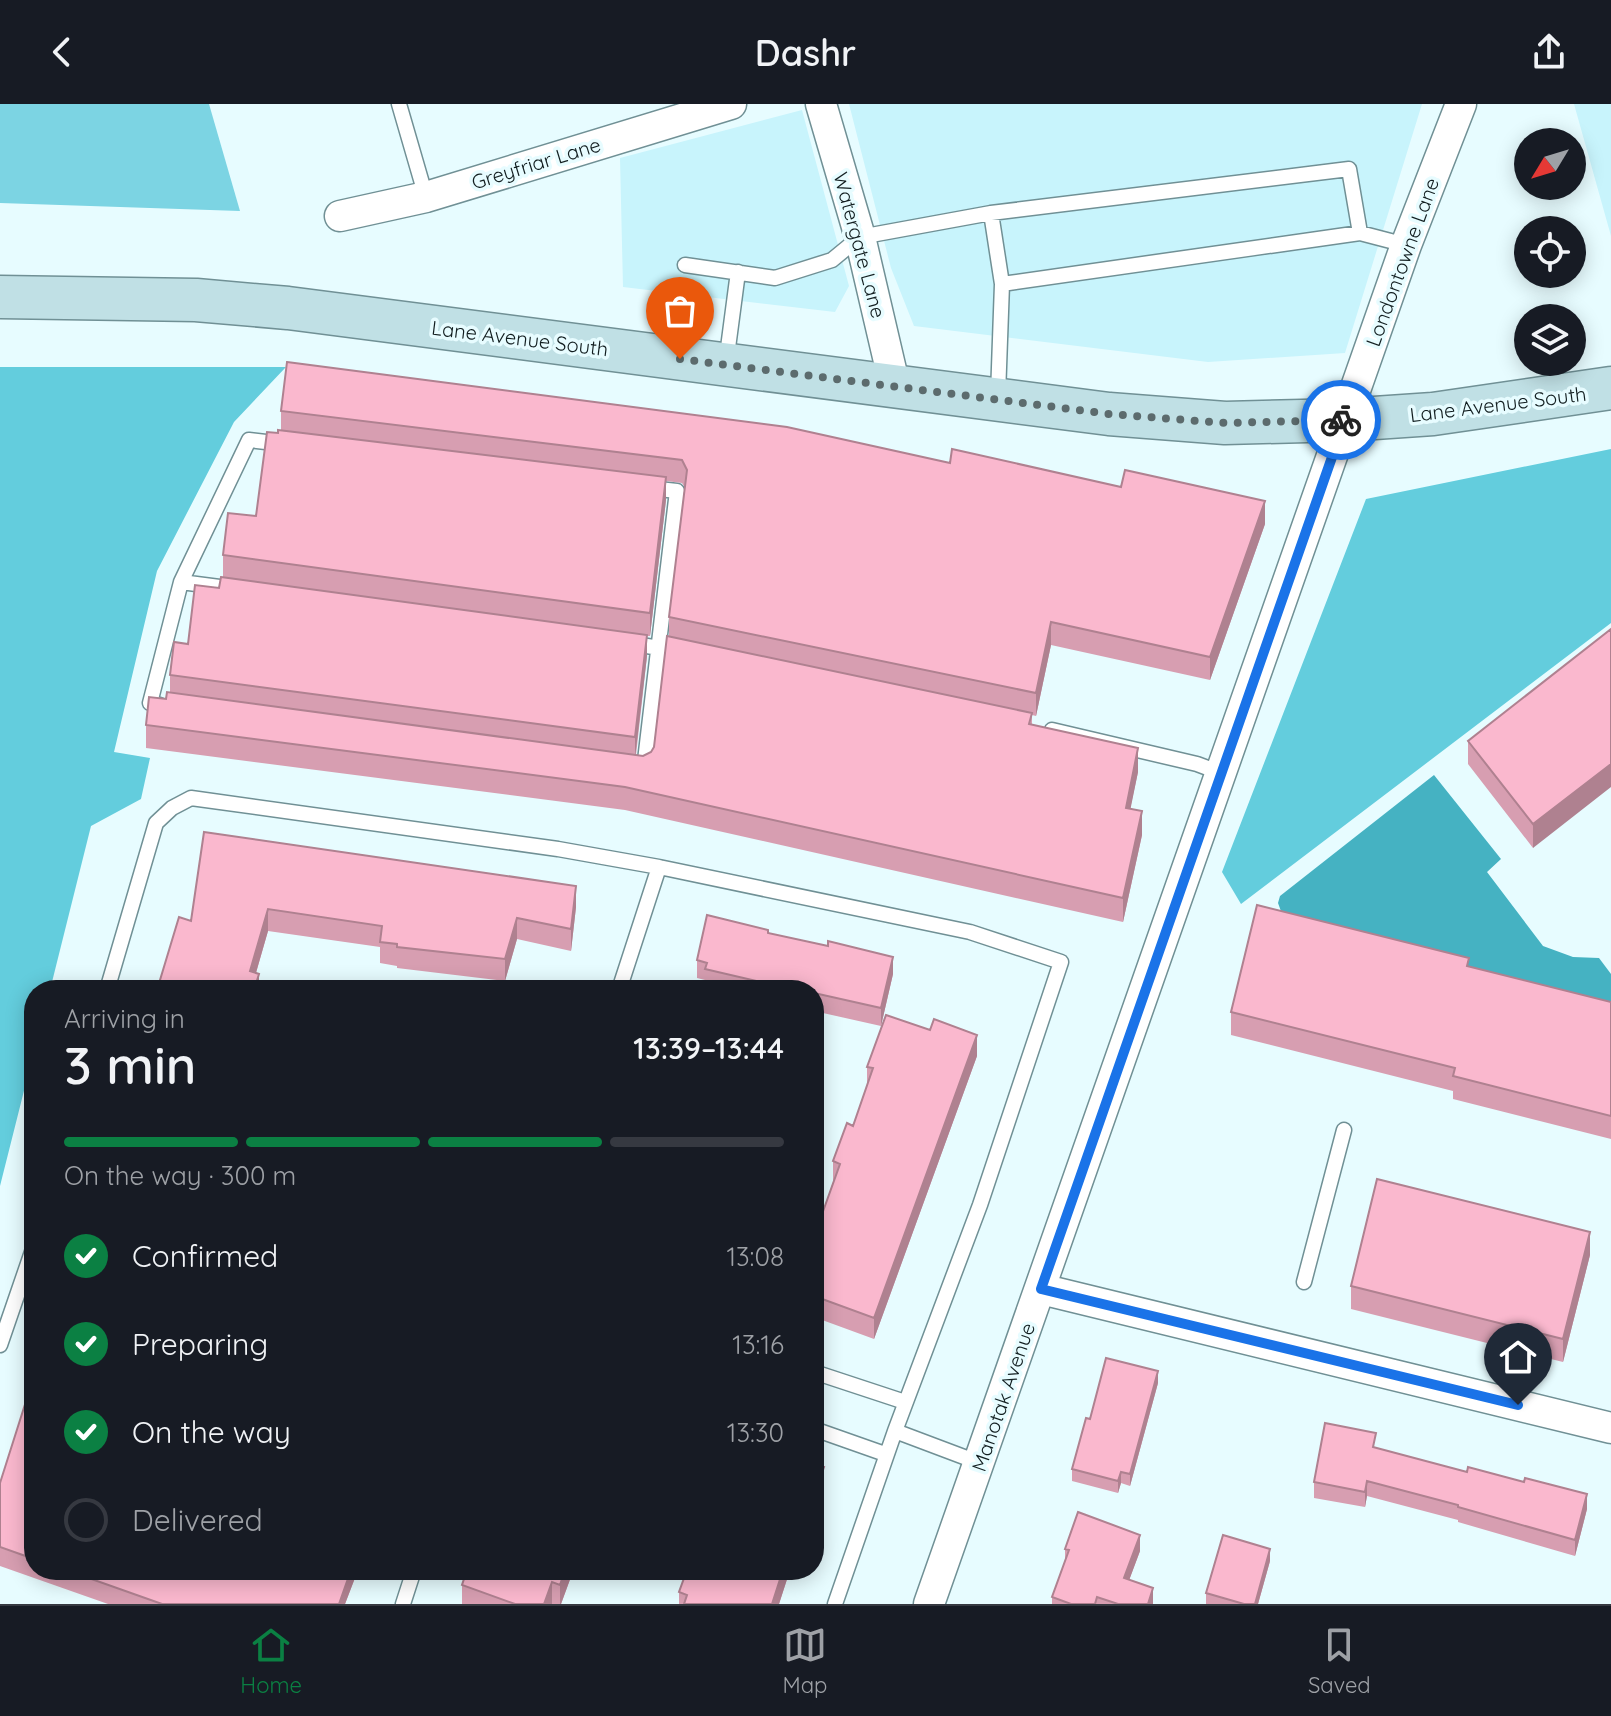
<!DOCTYPE html>
<html lang="en">
<head>
<meta charset="utf-8">
<style>
  :root { --surface:#171b24; --page:#20242c; --text:#f1f3f6; --muted:#9ea1a6; --line:#363941; --accent:#0b8043 }
  body { margin:0; font-family:Quicksand,sans-serif; background:var(--page); color:var(--text); height:100vh; display:flex; flex-direction:column; font-size:30px; white-space:nowrap }
  * { box-sizing:border-box; margin:0 }
  p { font-size:26px; color:var(--muted) }
  .icon { flex:none; width:44px; height:44px; fill:none; stroke:currentColor; stroke-width:2; stroke-linecap:round; stroke-linejoin:round }
  .map { position:relative; flex:1; overflow:hidden }
  .side { position:absolute; left:24px; top:876px; width:800px; height:600px; display:flex; flex-direction:column; background:var(--surface); border-radius:32px; box-shadow:0 4px 20px #0003 }
  .side>* { flex:none }
  .needle { width:52px; rotate:232deg }
  .tools { position:absolute; left:1514px; top:24px; display:grid; gap:16px }
  .tools a { display:grid; place-items:center; width:72px; height:72px; border-radius:50%; background:var(--surface); box-shadow:0 4px 20px #0003; font-size:40px }
  .pin { position:absolute; display:grid; place-items:center; width:68px; height:68px; color:#fff; margin:-82px -34px; border-radius:50% 50% 50% 0; rotate:-45deg; box-shadow:0 0 8px #0007 }
  .pin .icon { rotate:45deg }
  .courier { position:absolute; display:grid; place-items:center; width:80px; height:80px; margin:-40px; border:6px solid #1a73e8; border-radius:50%; background:#fff; color:#222; box-shadow:0 2px 10px #0007 }
  .head em { font-style:normal; font-weight:600 }
  .head div { display:flex; flex-direction:column-reverse }
  .head { display:flex; align-items:center; justify-content:space-between; height:136px; padding:0 40px }
  h1 { font-size:52px; font-weight:600; line-height:60px }
  .bar { display:grid; grid-template-columns:repeat(4,1fr); gap:12px 8px; align-content:center; height:96px; padding:0 40px }
  .bar i { height:10px; border-radius:6px; background:var(--line) }
  .bar .current { background:var(--accent) }
  .bar p { grid-column:span 4 }
  ol { padding:0 40px; list-style:none }
  li { display:flex; align-items:center; gap:24px; height:88px }
  li p { margin-inline-start:auto }
  li .icon { padding:8px; border-radius:50%; background:var(--accent); color:#fff; stroke-width:4 }
  li:last-child { color:var(--muted) }
  li i { width:44px; height:44px; border:4px solid var(--line); border-radius:50% }
  header { display:flex; justify-content:space-between; align-items:center; height:104px; padding:0 40px; background:var(--surface); font-size:36px; font-weight:600 }
  .tab-bar { display:flex; justify-content:space-around; align-items:center; height:112px; border-top:2px solid var(--line); background:var(--surface); font-size:22px; color:var(--muted) }
  .tab-bar a { display:grid; justify-items:center; gap:4px }
  .tab-bar .current { color:var(--accent) }
  .map>svg:first-child { display:block }
  .built { fill:#c8f4fc }
  .green { fill:#7cd4e3 }
  .forest { fill:#63cddd }
  .water { fill:#45b2c2 }
  .lines { fill:none; stroke-linecap:round; stroke-linejoin:round }
  .lane-casing { stroke:#709095; stroke-width:17 }
  .street-casing { stroke:#709095; stroke-width:33 }
  .secondary-casing { stroke:#709095; stroke-width:45 }
  .lane { stroke:#fff; stroke-width:14 }
  .street { stroke:#fff; stroke-width:30 }
  .secondary { stroke:#c0e0e5; stroke-width:42 }
  .wall { fill:#d79eb1; fill-rule:evenodd }
  .shaded-wall { fill:#af8190 }
  .building { fill:#fab8ce; stroke:#af8190; stroke-width:2 }
  .done { stroke:#5c6b6d; stroke-width:8; stroke-dasharray:0 14.4 }
  .route { stroke:#1a73e8; stroke-width:10 }
  .labels { text-anchor:middle; dominant-baseline:central; stroke-width:7; stroke-linejoin:round; paint-order:stroke }
  .street-label { font-size:20px; fill:#111d1f; stroke:#e7fcff }
</style>
</head>
<body>
<header><svg class="icon" aria-label="back" viewBox="0 0 24 24"><path d="M15 5l-7 7 7 7"/></svg>Dashr<svg class="icon" aria-label="share" viewBox="0 0 24 24"><path d="M12 15V3M7 8l5-5 5 5M5 13v7h14v-7"/></svg></header>
<div class="map">
<svg width="1611" height="1500" viewBox="0 0 1611 1500">
  <rect width="100%" height="100%" fill="#e7fcff"/>
  <path class="built" d="M849 0H1422L1345 249 1208 258 914 222 891 164Z
    M1574 0H1611V132Z
    M802 6 849 182 835 208 623 183 620 54Z"/>
  <path class="green" d="M0 0H209L240 107 0 99Z"/>
  <path class="forest" d="M0 263H286L234 318 157 467 114 648 150 654 141 695 91 722 50 886H34V947L0 1082Z
    M1611 345V519L1241 800 1222 768 1366 395Z"/>
  <path class="water" d="M1434 671 1501 755 1487 768 1543 842 1573 853 1599 854 1611 870V899L1286 821 1278 799 1280 792Z"/>
  <g class="lines">
    <defs>
      <path id="lane" d="M399 0 426 93
        M991 109 1002 180 998 291
        M685 161 775 174 832 156 860 133 991 109 1349 65 1360 129
        M1002 180 1360 129 1406 141
        M726 259 738 168
        M235 485 181 478 249 336 283 340
        M629 539 683 548
        M160 601 150 599 181 478
        M1052 626 1197 660 1221 669
        M640 664 644 665 677 387 649 384
        M107 886 156 719 172 704 191 694 558 745 659 763 970 828 1061 858 980 1101 895 1327 980 1359
        M619 886 659 763
        M1304 1178 1344 1026
        M0 1241 34 1142
        M814 1268 905 1298
        M814 1325 885 1350
        M403 1500 414 1466
        M835 1500 895 1327"/>
      <path id="street" d="M821 0 860 133 895 283
        M340 112 426 93 731 0
        M1041 1185 1611 1324
        M929 1500 1406 141 1461 0"/>
      <path id="secondary" d="M0 193 196 196 288 204 1109 310 1225 319 1345 316 1433 310 1611 284"/>
    </defs>
    <use href="#lane" class="lane-casing"/>
    <use href="#street" class="street-casing"/>
    <use href="#secondary" class="secondary-casing"/>
    <use href="#lane" class="lane"/>
    <use href="#street" class="street"/>
    <use href="#secondary" class="secondary"/>
  </g>
  <path class="wall" d="M281 307 950 359 1265 420 1210 576 1051 541 1036 612 1032 611V621L1138 668 1130 705 1142 731 1123 818 625 706 146 644V621L166 595 170 589V571L219 484 223 473V451L256 412 278 329 281 327ZM666 377 682 379 685 384 669 513V533L654 643 651 648 643 652 636 651 647 552V532H650L666 396Z
    M1611 525 1533 744 1468 660V637Z
    M204 728 576 803 571 847 517 835 505 877 397 864V862L380 859V843L268 827 256 869 259 886 191 817Z
    M768 829 893 870 881 922 814 907V886H718L705 883V876L697 874V856Z
    M1469 863 1611 898V1035L1453 995V987L1231 931V908Z
    M977 952 874 1235 814 1213V1122L817 1124 833 1078V1057L853 1022 867 982V963Z
    M1590 1151 1563 1258 1351 1205V1182Z
    M34 1272V1466H264L282 1472 284 1466H358L345 1500H108L0 1462V1379Z
    M1158 1279 1130 1382 1121 1379 1118 1389 1072 1377V1365L1090 1315Z
    M1376 1344 1587 1405 1575 1452 1458 1418V1416L1367 1392 1365 1403 1314 1394V1378Z
    M1065 1445 1140 1447 1129 1476 1153 1500H1052V1493L1065 1459Z
    M1270 1457 1258 1500H1206V1489Z
    M572 1466V1470L561 1500H462V1481Z
    M790 1466 779 1500H679V1488Z"/>
  <path class="shaded-wall" d="M666 373V396L650 532V509Z
    M1265 397V420L1210 576V553Z
    M1051 518V541L1036 612V589Z
    M647 531V552L635 654V633Z
    M1138 644V668L1126 727V704Z
    M1611 660V683L1533 744V720Z
    M1142 707V731L1123 818V794Z
    M576 782V803L571 847V825Z
    M268 805V827L251 886 250 867Z
    M517 814V835L505 877V855Z
    M893 853V870L881 922V904Z
    M259 870V886H254Z
    M977 931V952L874 1235V1214Z
    M1590 1128V1151L1563 1258V1235Z
    M1158 1267V1279L1130 1382V1370Z
    M824 1363V1383L814 1413V1393Z
    M1121 1368V1379L1118 1389V1377Z
    M1367 1377V1392L1365 1403V1388Z
    M1587 1390V1405L1575 1452V1436Z
    M1140 1431V1447L1124 1490V1474Z
    M1270 1445V1457L1258 1500H1255Z
    M351 1466H358L345 1500H339Z
    M565 1466H572V1470L561 1500H560V1481Z
    M783 1466H790L779 1500H772Z
    M552 1478V1500H544Z
    M1153 1484V1500H1148Z"/>
  <path class="building" d="M287 258 787 323 950 359 952 345 1121 383 1125 366 1265 397 1210 553 1051 518 1036 589 669 513 687 366 682 356 281 307Z
    M278 326 666 373 650 509 223 451 228 409 256 412 267 328 278 329Z
    M221 473 647 531 635 633 170 571 174 538 188 540 195 481 219 484Z
    M1611 525V660L1533 720 1468 637Z
    M667 532 1032 609 1029 620 1138 644 1126 704 1142 707 1123 794 625 683 146 621 149 593 166 595 167 588 643 652 651 648 654 643Z
    M204 728 576 782 571 825 517 814 505 855 397 843V840L380 838 382 822 268 805 250 867 259 870 254 886H157L179 813 191 817Z
    M1257 801 1469 854 1467 862 1611 898V1012L1453 972 1455 964 1231 908Z
    M707 811 768 826V829L828 842V837L893 853 881 904 814 889V886H764L765 879 705 865 707 859 697 856Z
    M470 880 487 886H467Z
    M886 911 930 926 934 915 977 931 874 1214 814 1192V1122L817 1124 840 1060 833 1057 847 1019 853 1022 873 964 867 963Z
    M1377 1075 1590 1128 1563 1235 1351 1182Z
    M1106 1254 1158 1267 1130 1370 1121 1368 1118 1377 1072 1365 1086 1314 1090 1315Z
    M34 1272V1455L0 1443V1379Z
    M1325 1319 1376 1329 1373 1343 1467 1368 1468 1363 1524 1378 1525 1374 1587 1390 1575 1436 1458 1403V1401L1367 1377 1365 1388 1314 1378Z
    M814 1360 824 1363 814 1393Z
    M1078 1408 1140 1431 1124 1474 1153 1484 1148 1500H1118L1097 1493 1095 1500H1071L1052 1493 1069 1446 1065 1445Z
    M1223 1431 1270 1445 1255 1500H1244L1206 1489Z
    M66 1466H264L282 1472 284 1466H351L339 1500H162Z
    M467 1466H565L560 1481 552 1478 544 1500H515L462 1481Z
    M687 1466H783L772 1500H684L687 1491 679 1488Z"/>
  <g class="lines">
    <path class="done" d="M680 255 1109 310 1225 319 1341 316"/>
    <path class="route" d="M1341 316H1345L1041 1185 1518 1301"/>
  </g>
  <g class="labels">
    <g class="street-label">
      <text transform="translate(536 59) rotate(-17)">Greyfriar Lane</text>
      <text transform="translate(860 141) rotate(75)">Watergate Lane</text>
      <text transform="translate(1402 158) rotate(-70)">Londontowne Lane</text>
      <text transform="translate(520 234) rotate(7)">Lane Avenue South</text>
      <text transform="translate(1498 300) rotate(-7)">Lane Avenue South</text>
      <text transform="translate(1003 1293) rotate(-71)">Manotak Avenue</text>
    </g>
  </g>
</svg>
<div class="tools">
<a><svg class="needle" viewBox="-14 -14 28 28"><path d="M0-13l5 13h-10z" fill="#e53935"/><path d="M0 13l5-13h-10z" fill="#9ea1a6"/></svg></a>
<a><svg class="icon" aria-label="locate" viewBox="0 0 24 24"><circle cx="12" cy="12" r="6"/><path d="M12 2v4M12 18v4M2 12h4M18 12h4"/></svg></a>
<a><svg class="icon" aria-label="layers" viewBox="0 0 24 24"><path d="M12 4l9 5-9 5-9-5zM3 14l9 5 9-5"/></svg></a>
</div>
<div class="pin" style="left:680px;top:255px;background:#ea580c"><svg class="icon" aria-label="bag" viewBox="0 0 24 24"><path d="M5 8h14l-1 12H6zM9 8a3 3 0 0 1 6 0"/></svg></div>
<div class="pin" style="left:1518px;top:1301px;background:#1f2937"><svg class="icon" aria-label="home" viewBox="0 0 24 24"><path d="M3 11l9-7 9 7M6 9v11h12V9"/></svg></div>
<div class="courier" style="left:1341px;top:316px"><svg class="icon" aria-label="bike" viewBox="0 0 24 24"><circle cx="6" cy="16" r="4"/><circle cx="18" cy="16" r="4"/><path d="M6 16l4-8h5l3 8M10 8l3 8H6M13 5h3"/></svg></div>
<section class="side">
<div class="head"><div><h1>3 min</h1><p>Arriving in</p></div><em>13:39–13:44</em></div>
<div class="bar"><i class="current"></i><i class="current"></i><i class="current"></i><i></i><p>On the way · 300 m</p></div>
<ol>
<li><svg class="icon" aria-label="check" viewBox="0 0 24 24"><path d="M5 12l5 5 9-10"/></svg>Confirmed<p>13:08</p></li>
<li><svg class="icon" aria-label="check" viewBox="0 0 24 24"><path d="M5 12l5 5 9-10"/></svg>Preparing<p>13:16</p></li>
<li><svg class="icon" aria-label="check" viewBox="0 0 24 24"><path d="M5 12l5 5 9-10"/></svg>On the way<p>13:30</p></li>
<li><i></i>Delivered</li>
</ol>
</section>
</div>
<nav class="tab-bar">
<a class="current"><svg class="icon" aria-label="home" viewBox="0 0 24 24"><path d="M3 11l9-7 9 7M6 9v11h12V9"/></svg>Home</a>
<a><svg class="icon" aria-label="map" viewBox="0 0 24 24"><path d="M3 6l6-2 6 2 6-2v14l-6 2-6-2-6 2zM9 4v14M15 6v14"/></svg>Map</a>
<a><svg class="icon" aria-label="saved" viewBox="0 0 24 24"><path d="M7 4h10v16l-5-4-5 4z"/></svg>Saved</a>
</nav>
</body>
</html>
